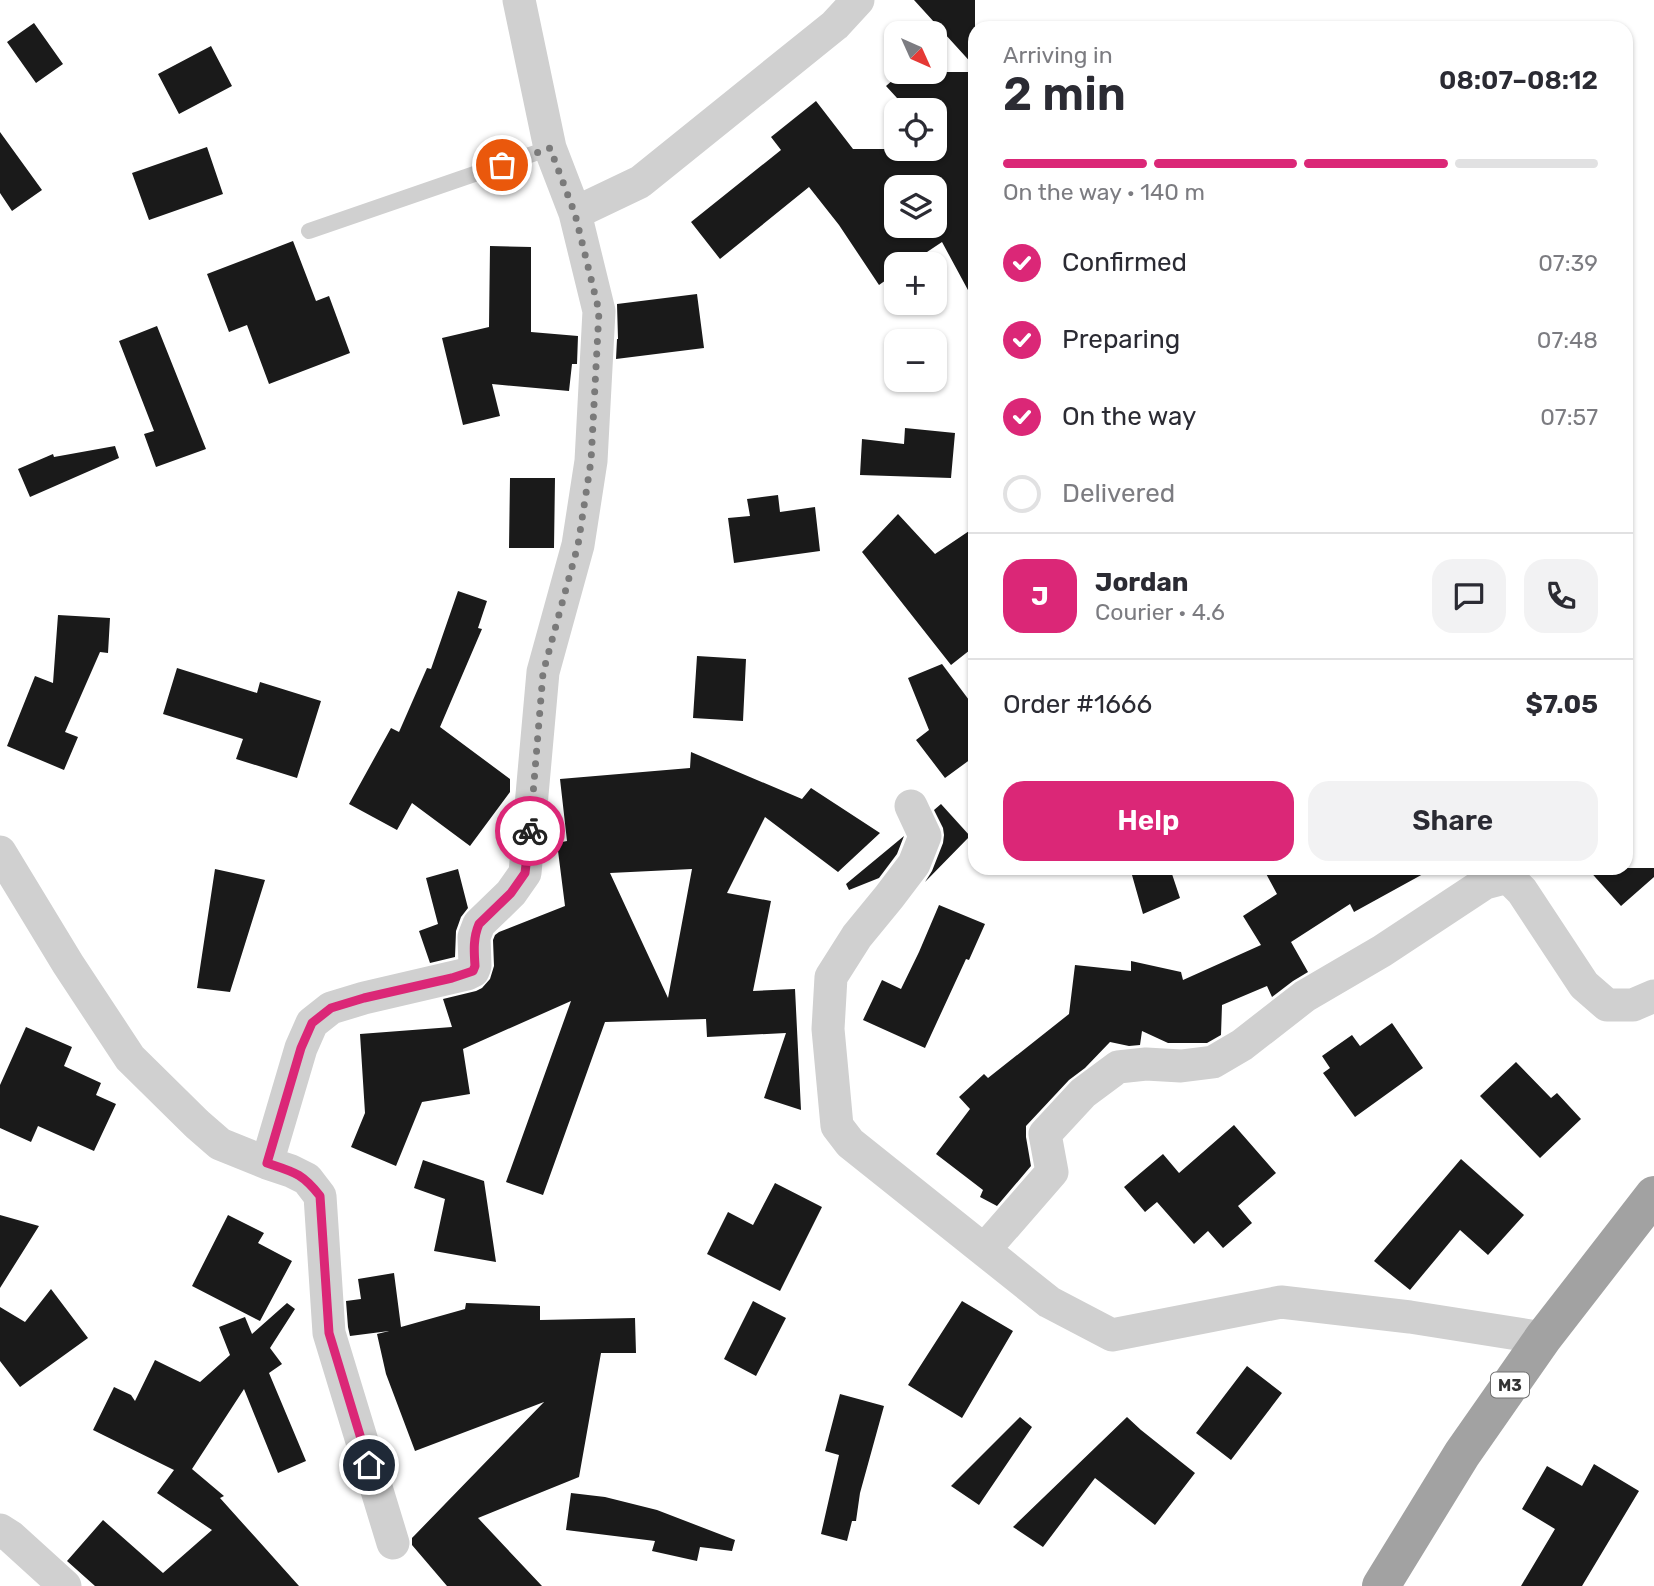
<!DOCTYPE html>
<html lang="en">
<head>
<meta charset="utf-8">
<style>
  :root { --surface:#fff; --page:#f2f2f3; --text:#2b2b33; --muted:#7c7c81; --line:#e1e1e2; --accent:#db2777 }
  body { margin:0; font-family:Rubik,sans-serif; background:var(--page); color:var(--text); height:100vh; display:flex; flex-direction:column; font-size:26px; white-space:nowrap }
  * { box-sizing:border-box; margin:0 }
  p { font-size:23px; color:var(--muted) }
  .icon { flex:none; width:38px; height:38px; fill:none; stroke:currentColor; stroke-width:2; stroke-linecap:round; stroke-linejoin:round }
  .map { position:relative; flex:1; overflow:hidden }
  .sheet { position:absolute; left:968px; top:21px; width:665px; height:854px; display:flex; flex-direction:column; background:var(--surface); border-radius:21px; box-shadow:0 2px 5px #0004 }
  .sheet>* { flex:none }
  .needle { width:46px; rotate:135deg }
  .tools { position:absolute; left:884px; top:21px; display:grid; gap:14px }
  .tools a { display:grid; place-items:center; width:63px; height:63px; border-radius:14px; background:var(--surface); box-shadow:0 2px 5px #0004; font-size:35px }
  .pin { position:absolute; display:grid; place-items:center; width:60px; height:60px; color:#fff; margin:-30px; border:4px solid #fff; border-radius:50%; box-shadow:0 2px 7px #0007 }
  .courier { position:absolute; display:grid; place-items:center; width:70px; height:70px; margin:-35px; border:5px solid #db2777; border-radius:50%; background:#fff; color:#222; box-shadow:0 2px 9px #0007 }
  .head em { font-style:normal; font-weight:600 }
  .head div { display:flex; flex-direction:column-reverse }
  .head { display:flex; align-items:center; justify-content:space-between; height:119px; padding:0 35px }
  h1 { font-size:46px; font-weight:600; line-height:52px }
  .bar { display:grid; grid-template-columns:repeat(4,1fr); gap:10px 7px; align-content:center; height:84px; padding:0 35px }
  .bar i { height:9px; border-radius:5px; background:var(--line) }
  .bar .active { background:var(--accent) }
  .bar p { grid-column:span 4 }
  .line { display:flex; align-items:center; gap:18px; padding:0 35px; border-top:2px solid var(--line) }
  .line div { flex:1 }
  .round { display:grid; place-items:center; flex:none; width:74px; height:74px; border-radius:21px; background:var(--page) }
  ol { padding:0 35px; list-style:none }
  li { display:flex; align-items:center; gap:21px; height:77px }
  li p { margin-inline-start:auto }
  li .icon { padding:7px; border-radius:50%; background:var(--accent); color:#fff; stroke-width:4 }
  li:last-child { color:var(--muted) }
  li i { width:38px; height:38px; border:4px solid var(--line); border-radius:50% }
  .action { display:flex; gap:14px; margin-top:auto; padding:14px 35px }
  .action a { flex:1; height:80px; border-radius:21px; background:var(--accent); color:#fff; font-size:28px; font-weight:600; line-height:80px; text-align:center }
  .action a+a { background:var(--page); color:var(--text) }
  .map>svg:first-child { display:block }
  .building { fill:#1a1a1a; fill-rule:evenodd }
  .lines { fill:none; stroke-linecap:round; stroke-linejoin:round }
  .service { stroke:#d0d0d0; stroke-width:16 }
  .minor { stroke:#d0d0d0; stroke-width:33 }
  .trunk { stroke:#a2a2a2; stroke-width:38 }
  .done { stroke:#7a7a7a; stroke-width:7; stroke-dasharray:0 12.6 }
  .route { stroke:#db2777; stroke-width:9 }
  .labels { text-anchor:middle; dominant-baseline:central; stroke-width:7; stroke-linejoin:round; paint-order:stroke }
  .shield { fill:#fff; stroke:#707070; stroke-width:2 }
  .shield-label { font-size:16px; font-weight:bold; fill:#333 }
</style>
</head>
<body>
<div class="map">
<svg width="1654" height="1586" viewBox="0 0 1654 1586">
  <rect width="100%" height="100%" fill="#fff"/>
  <path class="building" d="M914 0H975V67Z
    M34 23 63 64 36 83 7 42Z
    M211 46 232 86 179 114 158 74Z
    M902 72H975V303L942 242 909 264H896V273L879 285 839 225 809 187 720 259 691 222 781 150 771 137 816 101 853 149H943L934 139V110H908L886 86ZM896 187H934V226H896Z
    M0 132 42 190 12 211 0 193Z
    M207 147 223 194 149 220 132 173Z
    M293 241 316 301 329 296 350 353 269 384 247 325 229 332 207 274Z
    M490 246 531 247V332L578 336 577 364H572L569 391 492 384 500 416 463 425 442 338 489 327Z
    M697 294 704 348 616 359 617 339H618L617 304Z
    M157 326 206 449 156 467 144 434 154 431 119 341Z
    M905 428 955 433 951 478 860 475 862 439 904 444Z
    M115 446 119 458 30 497 18 469 53 454 54 457Z
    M510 478H555L554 548H509Z
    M778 495 780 512 815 507 820 551 734 563 728 518 750 516 747 499Z
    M898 514 935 554 975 527V646L951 665 862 552Z
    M458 591 487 601 478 628 482 629 440 727 510 779V792L470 846 412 803 397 830 349 804 391 728 399 732 427 668 431 669Z
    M58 615 110 618 108 653 100 652 65 732 78 737 64 770 7 746 35 676 53 683Z
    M697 656 746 659 743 721 693 718Z
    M942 664 975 708V756L945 778 916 740 929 730 908 678Z
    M177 668 257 693 260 682 321 701 297 778 236 759 243 739 163 714Z
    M691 752 802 799 811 788 880 833 838 872 765 817 727 893 771 901 753 991 795 989 801 1110 764 1098 786 1033 707 1037 706 1019 605 1022 543 1195 506 1182 571 1001 463 1049 470 1094 422 1102 396 1166 351 1147 365 1113 360 1034 452 1027 443 999 476 991 482 988 490 979 494 966 493 940 495 935 499 932 565 906 557 843 567 841 560 779 690 768ZM692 869 668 998 610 873Z
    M941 804 970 836 925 882 932 871 943 843 944 835 943 828 934 810Z
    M904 836 897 854 879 878 849 890 846 884Z
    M1130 868H1170L1180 898 1143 914Z
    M1263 868H1434L1354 912 1350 904 1291 942 1308 972 1293 981 1272 997 1267 986 1222 1005 1221 1035 1207 1043H1168L1142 1031 1140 1045 1129 1046 1110 1042 1085 1068 1069 1080 1026 1126V1137L1031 1166 997 1206 980 1197 983 1190 936 1154 970 1109 959 1097 984 1074 988 1078 1069 1014 1075 965 1131 971V961L1181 972 1183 980 1261 945 1243 916 1277 894Z
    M1587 868H1654V877L1621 906Z
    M215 869 265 880 230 992 197 988Z
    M458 869 468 908 461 917 456 931 455 957 430 963 419 931 438 924 426 878Z
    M939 905 985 924 969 960 966 959 925 1048 863 1020 882 980 901 989 919 952Z
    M1392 1023 1423 1068 1355 1117 1323 1073 1330 1068 1322 1056 1352 1035 1360 1046Z
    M26 1027 72 1047 64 1066 101 1083 96 1095 116 1104 94 1151 38 1126 31 1142 0 1128V1085Z
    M1516 1062 1551 1098 1557 1093 1581 1119 1540 1158 1480 1096Z
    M1234 1125 1276 1173 1238 1206 1252 1223 1223 1248 1208 1231 1194 1244 1157 1202 1145 1212 1124 1187 1163 1154 1179 1173Z
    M1461 1159 1524 1215 1488 1255 1460 1230 1410 1290 1374 1261Z
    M423 1160 484 1181 496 1262 434 1251 445 1199 414 1188Z
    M775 1183 822 1207 780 1291 707 1254 728 1212 753 1225Z
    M0 1215 39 1226 0 1288Z
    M228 1215 264 1233 258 1243 292 1261 260 1321 192 1286Z
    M394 1273 401 1327 465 1309 466 1303 540 1306V1320L635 1318 636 1353H601L579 1477 478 1518 542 1586H447L412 1545V1538L544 1402 415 1451 386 1374 377 1334 389 1331 350 1336 348 1327 346 1301 361 1299 358 1279Z
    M51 1289 88 1338 20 1387 0 1361V1307L25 1322Z
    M753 1301 786 1318 756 1376 724 1359Z
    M962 1301 1013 1331 962 1418 908 1385Z
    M287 1303 295 1309 270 1348 282 1364 269 1373 306 1461 278 1473 244 1389 192 1469 224 1496 220 1498 299 1586H95L67 1561 103 1520 163 1573 212 1530 157 1493 174 1470 93 1430 114 1387 131 1395 135 1401 155 1360 200 1382 230 1355 219 1327 245 1317 252 1334Z
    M1247 1366 1282 1393 1231 1460 1196 1433Z
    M840 1394 884 1406 860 1493 856 1521H852L847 1541 821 1534 839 1455 825 1451Z
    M1020 1417 1032 1427 979 1505 951 1486Z
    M1127 1417 1141 1430 1195 1473 1155 1525 1095 1478 1043 1547 1013 1527Z
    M1594 1464 1639 1491 1582 1586H1521L1555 1529 1522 1509 1547 1466 1582 1486Z
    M571 1493 605 1497 657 1510 735 1540 732 1551 700 1547 697 1561 652 1551 655 1541 566 1530Z"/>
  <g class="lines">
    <path class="service" d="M309 231 550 148"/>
    <path class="minor" d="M575 213 640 182 835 25 858 0
      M911 806 925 836 914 864 889 897 857 936 831 977 828 1029 837 1126 850 1143 1049 1302 1112 1335 1281 1302 1410 1317 1543 1338
      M0 852 68 964 130 1058 197 1124 220 1144 267 1163 291 1171 307 1179 320 1196 329 1333 393 1543
      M267 1163 301 1048 312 1023 331 1008 364 998 467 974 473 971 475 966 474 937 479 924 511 893 525 873 543 672 578 545 591 461 599 311 575 213 550 148 519 0
      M984 1250 1052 1172 1045 1134 1083 1093 1118 1067 1146 1064 1181 1066 1213 1062 1242 1045 1305 996 1382 951 1485 883 1508 877 1522 891 1584 985 1607 1005H1633L1654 996
      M0 1530 11 1537 65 1586"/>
    <path class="trunk" d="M1381 1586 1462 1454 1543 1338 1654 1195"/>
  </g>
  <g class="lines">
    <path class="done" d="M502 165 550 148 575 214 599 311 591 461 578 545 543 673 530 831"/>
    <path class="route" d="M369 1465 329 1333 320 1196C302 1173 294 1172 267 1163L301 1048 312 1023 331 1008 364 998 452 978 473 971 475 966C474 951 473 938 479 924L511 893 525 873 530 831"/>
  </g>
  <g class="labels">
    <rect class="shield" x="1491" y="1372.5" width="38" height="25" rx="5"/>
    <g class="shield-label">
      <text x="1510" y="1385">M3</text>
    </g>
  </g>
</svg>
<div class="tools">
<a><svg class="needle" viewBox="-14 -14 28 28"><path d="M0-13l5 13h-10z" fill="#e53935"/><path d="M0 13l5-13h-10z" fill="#7c7c81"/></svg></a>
<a><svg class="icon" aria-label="locate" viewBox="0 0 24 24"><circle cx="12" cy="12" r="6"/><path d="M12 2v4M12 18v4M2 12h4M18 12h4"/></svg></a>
<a><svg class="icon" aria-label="layers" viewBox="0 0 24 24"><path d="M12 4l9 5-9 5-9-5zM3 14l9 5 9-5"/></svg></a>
<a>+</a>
<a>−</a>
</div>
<div class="pin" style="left:502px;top:165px;background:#ea580c"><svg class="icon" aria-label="bag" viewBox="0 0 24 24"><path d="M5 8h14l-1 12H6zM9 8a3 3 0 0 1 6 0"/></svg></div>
<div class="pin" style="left:369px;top:1465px;background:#1f2937"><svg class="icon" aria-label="home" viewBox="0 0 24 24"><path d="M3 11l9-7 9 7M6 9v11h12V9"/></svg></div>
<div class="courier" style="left:530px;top:831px"><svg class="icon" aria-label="bike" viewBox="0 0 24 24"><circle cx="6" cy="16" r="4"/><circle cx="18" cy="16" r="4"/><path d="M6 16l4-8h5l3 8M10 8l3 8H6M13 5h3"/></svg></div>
<section class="sheet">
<div class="head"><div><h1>2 min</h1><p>Arriving in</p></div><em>08:07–08:12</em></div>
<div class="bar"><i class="active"></i><i class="active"></i><i class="active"></i><i></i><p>On the way · 140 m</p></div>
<ol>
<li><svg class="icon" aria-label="check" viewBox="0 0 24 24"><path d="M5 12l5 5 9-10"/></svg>Confirmed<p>07:39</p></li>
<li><svg class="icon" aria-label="check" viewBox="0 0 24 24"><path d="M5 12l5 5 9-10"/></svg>Preparing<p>07:48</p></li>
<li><svg class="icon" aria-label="check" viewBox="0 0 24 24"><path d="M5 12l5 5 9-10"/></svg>On the way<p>07:57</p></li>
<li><i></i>Delivered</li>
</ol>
<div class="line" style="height:126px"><b class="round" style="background:var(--accent);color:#fff">J</b><div><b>Jordan</b><p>Courier · 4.6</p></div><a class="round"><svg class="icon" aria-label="chat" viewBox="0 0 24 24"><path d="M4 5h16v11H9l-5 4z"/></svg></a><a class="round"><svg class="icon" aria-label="phone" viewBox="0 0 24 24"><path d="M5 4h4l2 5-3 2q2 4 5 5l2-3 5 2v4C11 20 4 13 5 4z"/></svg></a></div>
<div class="line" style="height:91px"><div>Order #1666</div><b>$7.05</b></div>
<div class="action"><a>Help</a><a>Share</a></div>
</section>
</div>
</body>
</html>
